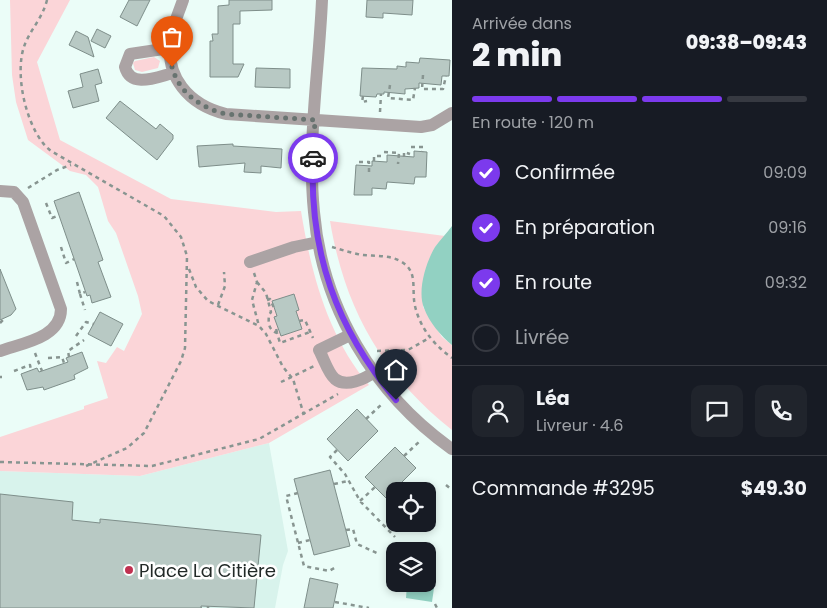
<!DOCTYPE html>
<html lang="fr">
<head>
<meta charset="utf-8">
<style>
  :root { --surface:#171b24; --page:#20242c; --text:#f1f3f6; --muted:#9ea1a6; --line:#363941; --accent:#7c3aed }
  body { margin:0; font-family:Poppins,sans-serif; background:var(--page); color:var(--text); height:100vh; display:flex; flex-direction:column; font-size:19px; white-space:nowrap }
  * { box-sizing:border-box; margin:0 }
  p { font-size:16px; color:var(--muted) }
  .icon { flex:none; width:28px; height:28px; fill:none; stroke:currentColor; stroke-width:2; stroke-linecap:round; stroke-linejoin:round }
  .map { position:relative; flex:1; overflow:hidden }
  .drawer { display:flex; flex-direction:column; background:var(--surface); width:375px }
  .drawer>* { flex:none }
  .fabs { position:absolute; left:386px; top:482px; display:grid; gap:10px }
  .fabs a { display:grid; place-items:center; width:50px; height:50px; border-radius:10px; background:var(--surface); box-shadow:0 2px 8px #0003; font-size:25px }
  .pin { position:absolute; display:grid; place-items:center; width:42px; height:42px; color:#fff; margin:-51px -21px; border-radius:50% 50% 50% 0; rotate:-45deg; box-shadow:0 0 5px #0007 }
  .pin .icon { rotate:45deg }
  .courier { position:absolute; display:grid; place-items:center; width:50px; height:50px; margin:-25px; border:4px solid #7c3aed; border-radius:50%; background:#fff; color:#222; box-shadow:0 1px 6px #0007 }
  .headline em { font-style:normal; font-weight:800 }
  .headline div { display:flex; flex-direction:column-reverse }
  .headline { display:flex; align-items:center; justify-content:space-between; height:85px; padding:0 20px }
  h1 { font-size:32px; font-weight:800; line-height:38px }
  .bar { display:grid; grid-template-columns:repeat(4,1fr); gap:8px 5px; align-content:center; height:60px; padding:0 20px }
  .bar i { height:6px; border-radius:4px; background:var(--line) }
  .bar .selected { background:var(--accent) }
  .bar p { grid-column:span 4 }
  .line { display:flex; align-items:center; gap:12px; padding:0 20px; border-top:1px solid var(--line) }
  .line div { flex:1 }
  .round { display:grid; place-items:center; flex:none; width:52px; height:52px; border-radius:10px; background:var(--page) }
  ol { padding:0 20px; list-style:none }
  li { display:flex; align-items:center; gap:15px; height:55px }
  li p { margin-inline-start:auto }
  li .icon { padding:5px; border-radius:50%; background:var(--accent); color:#fff; stroke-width:4 }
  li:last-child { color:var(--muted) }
  li i { width:28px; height:28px; border:2px solid var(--line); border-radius:50% }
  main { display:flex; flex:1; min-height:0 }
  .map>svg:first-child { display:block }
  .built { fill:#d8f3ec }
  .green { fill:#fbd5d8 }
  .water { fill:#92d1c2 }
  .building { fill:#b8c9c4; stroke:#7e8e8a }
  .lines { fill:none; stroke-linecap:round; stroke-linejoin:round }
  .path { stroke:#889591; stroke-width:2.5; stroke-dasharray:4 4; stroke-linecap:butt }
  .minor { stroke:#aba3a4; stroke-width:12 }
  .done { stroke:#687370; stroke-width:5; stroke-dasharray:0 9 }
  .route { stroke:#7c3aed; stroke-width:6 }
  .poi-dot { fill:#c03050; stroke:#fff; stroke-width:2 }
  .labels { text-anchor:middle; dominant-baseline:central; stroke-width:5; stroke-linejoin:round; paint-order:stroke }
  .poi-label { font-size:18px; fill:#222927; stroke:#fff; text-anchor:start }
</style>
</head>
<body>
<main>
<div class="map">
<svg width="452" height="608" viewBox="0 0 452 608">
  <rect width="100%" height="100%" fill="#ebfdf8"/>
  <path class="built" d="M269 443 288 551 283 565 275 608H0V471L140 476Z"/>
  <path class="green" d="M10 0H70L37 62 60 140 171 199 276 212 301 211C311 273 328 337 369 385L269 443 140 476 0 471V437L84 409V406L108 398 97 361 106 363 117 347 124 351 142 314 138 296 116 233 108 221 98 187 86 175 70 171 28 140 16 102 12 75Z
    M154 57 160 61 158 68 142 72 135 70 133 63 135 61Z
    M330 221 445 236 435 247 423 290V307L442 337 452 345V430C382 374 345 310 330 221Z"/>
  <path class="water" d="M452 226V345C441 336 429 322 424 308 417 291 426 262 435 247 440 240 447 233 452 226Z
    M407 584 434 588 432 602 406 598Z"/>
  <path class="building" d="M129 0H150L137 26 120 17Z
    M229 0H272V10L240 11V24H233V64H244L238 77H210V41H213L212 34H218V6L229 5Z
    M367 0H413L412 15 383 13V18L366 17Z
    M97 29 111 36 105 48 91 41Z
    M76 31 88 37 94 57 69 45Z
    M420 58 450 60 449 76H442L441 85 419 83V88L405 89V94L384 92V94H377L376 97 360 96 362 68 397 69V66L406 67V62L419 63Z
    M256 68 290 69V88L255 87Z
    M98 69 102 83 95 85 99 101 73 108 68 91 83 87 80 74Z
    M120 101 156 129 160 124 173 135V139L157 160 106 118Z
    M233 144V146L282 149 281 168 261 166V173L244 172 245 163 199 167 197 146Z
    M414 151 427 152 426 177H415L414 184 387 182 386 189 372 188V195H354L356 165 372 166V161L387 162V155L414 157Z
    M79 192 103 260 98 262 111 297 92 303 90 295 87 296 54 201Z
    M0 269 16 309 11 315 0 320Z
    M294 294 299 310 296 311 302 329 281 336 274 317 277 316 272 301Z
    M100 312 123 324 111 346 88 334Z
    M82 352 88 368 74 375 75 379 44 390 43 387 27 390 21 374 37 368 39 372 68 362 66 358Z
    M357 409 378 431 348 461 327 439Z
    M395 447 416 468 386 498 365 477Z
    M330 470 350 546 314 555 294 479Z
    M0 494 73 502 72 520 100 523V519L261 535 254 608 201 606V608H0Z
    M310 578 338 584 333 608H304Z"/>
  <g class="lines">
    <path class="path" d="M47 0C43 17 31 29 25 44 13 73 27 133 51 151L164 216 181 237 187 256 185 348 181 361 144 433 127 448 86 466
      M423 75 422 89H443L446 76
      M390 85 388 98 413 100 415 88
      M363 96 362 102 367 101
      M380 112 381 94
      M411 147H423L422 152
      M384 152 399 153 398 164
      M404 157V152L410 154
      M374 161V156H383
      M359 162H369V174
      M28 188 57 170 71 165
      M46 203 52 218 57 216
      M61 247 66 263 74 259
      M332 247C342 250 352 253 362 255 375 256 389 255 400 261 419 271 411 288 415 306 420 328 434 345 452 358
      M189 269 196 287 208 301 259 326 266 334 283 367 293 379 304 415
      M254 273 257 282 252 300 259 326
      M77 282 80 294 85 292
      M257 282 266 293 271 312 269 315C268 324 269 330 277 333L280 343 310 332
      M80 294 85 310
      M267 300 270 299 274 308
      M218 305 225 286 224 272
      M299 321 305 320 313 338
      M0 323 5 318
      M277 333 276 328H278
      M76 336 86 322 94 324
      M377 351 408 350
      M35 353 42 371
      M69 357 68 351 84 340
      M48 358 62 357 64 363
      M14 371 30 365 31 370
      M0 377H2
      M397 379 408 350 429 338
      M281 382 314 366
      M366 419 383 403
      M337 450 330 457 345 474 360 501 395 537
      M404 456 421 440
      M0 462 152 466 259 439 338 394
      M334 484 348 481
      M446 485 452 490
      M298 493 286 496 304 566 329 571 336 567
      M360 501 375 487
      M346 530 353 529 357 544 379 554
      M298 543 310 540
      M335 602 369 608
      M435 604 437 608
      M201 608H202
      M208 608V606"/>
    <path class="minor" d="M183 0C179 12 173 25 171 37 164 77 189 105 226 114L421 127 432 125 452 113
      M322 0C319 70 307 142 314 212 322 307 374 394 452 449
      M170 48 130 54 125 67C131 89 157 77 173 73
      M0 191 14 192 23 202 61 309C61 338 22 343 0 351
      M250 262 294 247 318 242
      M350 335 319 350C324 359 328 373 335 379 346 388 365 379 374 372"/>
  </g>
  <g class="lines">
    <path class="done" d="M172 67C179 93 201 108 226 114L315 120 313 158"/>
    <path class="route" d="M313 158C309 252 336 328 396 400"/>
  </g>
  <circle class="poi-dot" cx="129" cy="570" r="5"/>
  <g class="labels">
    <g class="poi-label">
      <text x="139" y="570">Place La Citière</text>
    </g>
  </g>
</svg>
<div class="fabs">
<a><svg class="icon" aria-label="locate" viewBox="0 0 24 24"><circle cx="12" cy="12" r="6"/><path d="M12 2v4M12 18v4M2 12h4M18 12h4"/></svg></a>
<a><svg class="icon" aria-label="layers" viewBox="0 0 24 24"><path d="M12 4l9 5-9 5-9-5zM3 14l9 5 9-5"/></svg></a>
</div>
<div class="pin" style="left:172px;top:67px;background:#ea580c"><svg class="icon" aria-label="bag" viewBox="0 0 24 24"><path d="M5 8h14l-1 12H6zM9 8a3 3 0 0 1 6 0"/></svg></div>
<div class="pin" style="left:396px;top:400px;background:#1f2937"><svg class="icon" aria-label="home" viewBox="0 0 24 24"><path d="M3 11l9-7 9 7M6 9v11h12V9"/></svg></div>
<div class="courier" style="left:313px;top:158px"><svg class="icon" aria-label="car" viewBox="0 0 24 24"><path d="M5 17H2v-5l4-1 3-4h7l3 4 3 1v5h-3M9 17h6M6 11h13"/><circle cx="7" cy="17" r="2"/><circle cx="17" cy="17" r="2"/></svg></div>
</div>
<section class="drawer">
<div class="headline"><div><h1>2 min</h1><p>Arrivée dans</p></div><em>09:38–09:43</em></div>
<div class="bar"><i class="selected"></i><i class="selected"></i><i class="selected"></i><i></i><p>En route · 120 m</p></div>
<ol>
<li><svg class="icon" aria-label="check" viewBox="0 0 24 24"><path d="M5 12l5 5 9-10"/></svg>Confirmée<p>09:09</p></li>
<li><svg class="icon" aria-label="check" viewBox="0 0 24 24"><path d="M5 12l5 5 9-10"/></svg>En préparation<p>09:16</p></li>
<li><svg class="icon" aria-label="check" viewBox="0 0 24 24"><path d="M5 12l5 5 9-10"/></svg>En route<p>09:32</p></li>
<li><i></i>Livrée</li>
</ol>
<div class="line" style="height:90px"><a class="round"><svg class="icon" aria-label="person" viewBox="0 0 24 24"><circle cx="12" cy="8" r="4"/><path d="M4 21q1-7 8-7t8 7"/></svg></a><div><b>Léa</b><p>Livreur · 4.6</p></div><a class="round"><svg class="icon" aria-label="chat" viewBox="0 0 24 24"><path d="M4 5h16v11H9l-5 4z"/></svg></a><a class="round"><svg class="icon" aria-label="phone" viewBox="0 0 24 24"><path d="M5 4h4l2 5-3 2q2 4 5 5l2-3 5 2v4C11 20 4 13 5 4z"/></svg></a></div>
<div class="line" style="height:65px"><div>Commande #3295</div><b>$49.30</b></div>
</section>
</main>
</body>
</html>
